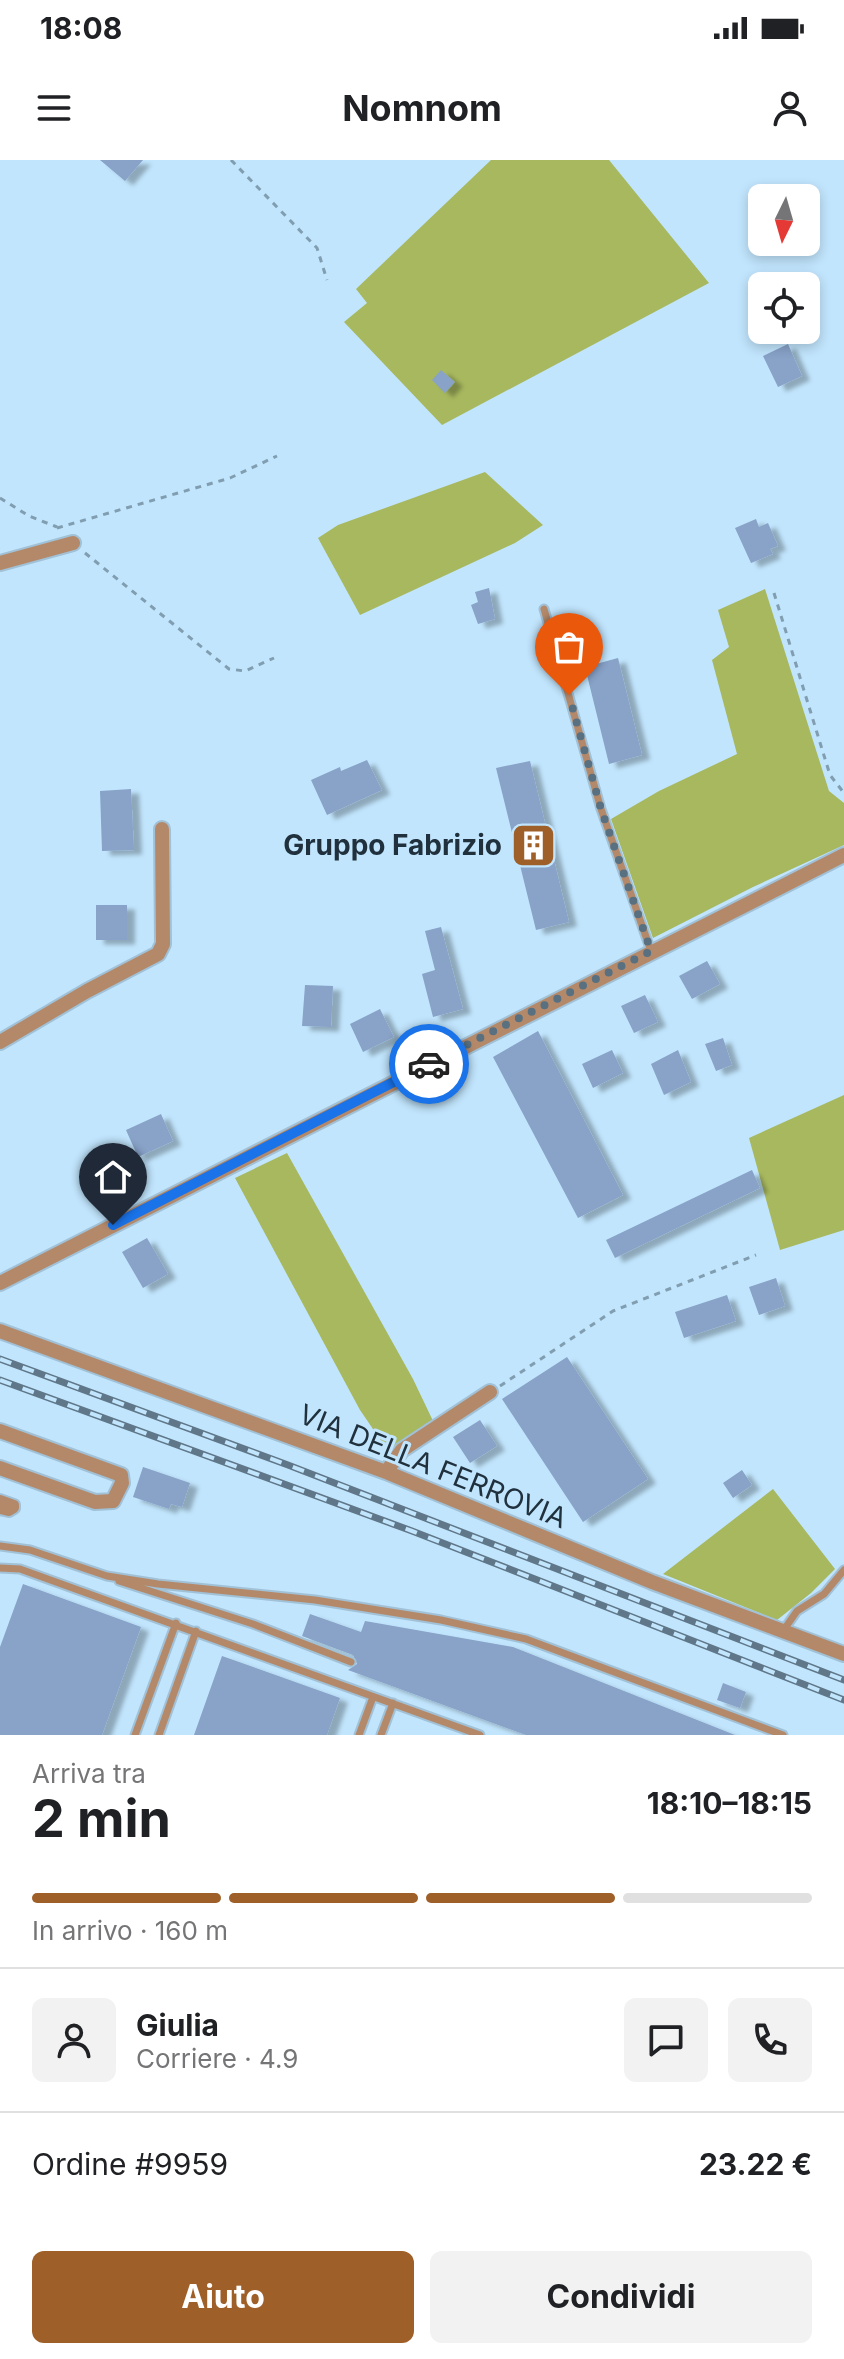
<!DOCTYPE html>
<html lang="it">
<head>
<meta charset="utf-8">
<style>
  :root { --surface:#fff; --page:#f2f2f2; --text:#202124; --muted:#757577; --line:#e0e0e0; --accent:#9f5f28 }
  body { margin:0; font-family:Inter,sans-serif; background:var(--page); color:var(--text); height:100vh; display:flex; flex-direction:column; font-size:30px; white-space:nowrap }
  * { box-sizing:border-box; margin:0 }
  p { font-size:26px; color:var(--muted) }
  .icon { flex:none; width:44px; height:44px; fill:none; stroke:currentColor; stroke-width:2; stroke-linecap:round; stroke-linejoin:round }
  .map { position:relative; height:1575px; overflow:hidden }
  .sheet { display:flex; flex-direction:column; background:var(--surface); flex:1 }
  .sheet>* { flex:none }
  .needle { width:52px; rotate:185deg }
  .fabs { position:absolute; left:748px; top:24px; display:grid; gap:16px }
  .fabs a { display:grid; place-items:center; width:72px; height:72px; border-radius:12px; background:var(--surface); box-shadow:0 4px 12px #0003; font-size:40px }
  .pin { position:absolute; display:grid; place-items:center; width:68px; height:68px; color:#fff; margin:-82px -34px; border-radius:50% 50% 50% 0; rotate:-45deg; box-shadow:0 0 8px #0007 }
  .pin .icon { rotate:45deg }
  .courier { position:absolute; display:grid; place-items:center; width:80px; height:80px; margin:-40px; border:6px solid #1a73e8; border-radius:50%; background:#fff; color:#222; box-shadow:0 2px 10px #0007 }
  .summary em { font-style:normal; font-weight:700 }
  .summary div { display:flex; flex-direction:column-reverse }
  .summary { display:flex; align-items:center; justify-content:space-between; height:136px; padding:0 32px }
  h1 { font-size:52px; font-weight:700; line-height:60px }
  .bar { display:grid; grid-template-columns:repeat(4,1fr); gap:12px 8px; align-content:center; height:96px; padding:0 32px }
  .bar i { height:10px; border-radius:6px; background:var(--line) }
  .bar .current { background:var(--accent) }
  .bar p { grid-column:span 4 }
  .line { display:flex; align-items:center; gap:20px; padding:0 32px; border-top:2px solid var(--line) }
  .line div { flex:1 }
  .round { display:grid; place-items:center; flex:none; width:84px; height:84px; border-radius:12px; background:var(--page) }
  .button { display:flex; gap:16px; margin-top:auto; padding:16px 32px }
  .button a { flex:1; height:92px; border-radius:12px; background:var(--accent); color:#fff; font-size:32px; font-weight:700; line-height:92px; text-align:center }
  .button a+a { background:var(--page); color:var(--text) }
  .status { display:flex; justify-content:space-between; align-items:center; height:56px; padding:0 40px; background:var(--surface); direction:ltr }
  .status svg { height:22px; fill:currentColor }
  header { display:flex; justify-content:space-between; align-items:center; height:104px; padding:0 32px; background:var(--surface); font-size:36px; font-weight:700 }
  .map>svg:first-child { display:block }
  .green { fill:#a7b85e }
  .building { fill:#88a2c8; filter:url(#shadow) }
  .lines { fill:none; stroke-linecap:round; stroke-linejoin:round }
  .service-casing { stroke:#a1c1d7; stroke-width:11 }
  .pedestrian-casing { stroke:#a1c1d7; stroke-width:14 }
  .minor-casing { stroke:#a1c1d7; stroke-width:18 }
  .path { stroke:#819db0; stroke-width:3; stroke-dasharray:6 6; stroke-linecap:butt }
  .service { stroke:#b4896a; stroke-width:7 }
  .pedestrian { stroke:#b4896a; stroke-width:10 }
  .minor { stroke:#b4896a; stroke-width:14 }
  .rail-casing { stroke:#5f7788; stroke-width:7 }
  .rail { stroke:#c1e5fd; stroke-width:4; stroke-dasharray:12; stroke-linecap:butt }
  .done { stroke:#587080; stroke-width:8; stroke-dasharray:0 14.4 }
  .route { stroke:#1a73e8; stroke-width:10 }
  .labels { text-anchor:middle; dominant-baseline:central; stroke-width:6; stroke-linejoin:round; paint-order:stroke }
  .poi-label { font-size:28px; font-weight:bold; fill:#20313d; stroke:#c1e5fd; text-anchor:end }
  .street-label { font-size:28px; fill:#20313d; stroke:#c1e5fd }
</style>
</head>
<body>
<div class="status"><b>18:08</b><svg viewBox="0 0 49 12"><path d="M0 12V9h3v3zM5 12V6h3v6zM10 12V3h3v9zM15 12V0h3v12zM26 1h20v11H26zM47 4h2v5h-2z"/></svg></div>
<header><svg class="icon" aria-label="menu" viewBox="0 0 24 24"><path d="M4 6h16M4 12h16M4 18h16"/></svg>Nomnom<svg class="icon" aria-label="person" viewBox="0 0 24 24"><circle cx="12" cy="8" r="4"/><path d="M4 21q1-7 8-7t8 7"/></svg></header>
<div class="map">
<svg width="844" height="1575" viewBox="0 0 844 1575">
  <defs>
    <filter id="shadow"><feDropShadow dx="8" dy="4.5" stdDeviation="2" flood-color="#0004"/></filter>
  </defs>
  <rect width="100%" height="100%" fill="#c1e5fd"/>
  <path class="green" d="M491 0H609L709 123 442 265 344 162 367 143 356 129Z
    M485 312 543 365 515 383 360 455 318 378 338 365Z
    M765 429 829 631 844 643V685L753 727 653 778 611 659 659 631 737 594 712 500 729 487 718 450Z
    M844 935V1070L780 1090 749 978Z
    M287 993 413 1219 434 1263 388 1291 360 1250 235 1018Z
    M773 1329 835 1409 811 1433 777 1460 663 1414Z"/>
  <path class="building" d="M100 0H143L125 21Z
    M788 184 802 216 778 227 763 196Z
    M441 210 455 222 445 233 432 220Z
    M756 359 759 367 768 363 778 386 770 389 773 394 751 403 735 368Z
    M489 428 495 459 478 464 471 445 478 442 475 432Z
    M618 498 642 595 609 604 585 507Z
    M367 600 382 630 327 655 311 620 340 607 341 611Z
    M530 601 569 762 536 770 496 608Z
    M131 629 134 690 102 691 100 631Z
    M96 745H127V780H96Z
    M441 767 463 849 433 857 422 814 435 810 425 771Z
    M707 801 720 824 692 839 679 816Z
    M305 825 333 826 331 867 302 866Z
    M645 835 658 862 634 873 621 846Z
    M380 849 394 877 363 892 350 864Z
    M538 871 623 1035 578 1058 493 897Z
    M723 878 732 905 716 911 705 884Z
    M612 890 623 913 593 928 582 904Z
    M678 890 691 922 664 935 651 904Z
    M161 954 173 981 138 997 126 970Z
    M752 1010 760 1028 615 1098 606 1080Z
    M147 1078 168 1114 143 1128 122 1092Z
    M776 1118 785 1146 759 1155 749 1127Z
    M727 1135 736 1161 684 1178 675 1152Z
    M567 1197 648 1319 583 1362 502 1239Z
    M480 1260 497 1286 470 1303 453 1277Z
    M143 1307 190 1323 182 1347 171 1344 169 1349 133 1337Z
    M742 1310 752 1325 733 1338 723 1323Z
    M23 1424 141 1467 102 1575H0V1487Z
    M310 1454 361 1472 365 1461 513 1487 735 1575H526L348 1510 357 1504 353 1495 302 1476Z
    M222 1496 340 1538 327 1575H194Z
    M723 1523 746 1532 740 1548 717 1540Z"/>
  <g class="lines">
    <defs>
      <path id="service" d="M544 449 601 649 651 791
        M0 1386 30 1390 107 1416 158 1424 315 1440 441 1460 526 1479 783 1575
        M0 1408 20 1409 480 1575
        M119 1421 253 1464 351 1502
        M783 1471 797 1451 824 1434 844 1410
        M135 1575 176 1463
        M159 1575 196 1471
        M359 1575 373 1537
        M381 1575 393 1543"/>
      <path id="pedestrian" d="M0 1340 14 1345V1348L9 1351 0 1349"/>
      <path id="minor" d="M0 403 73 383
        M0 882 87 831 158 794 163 784 162 669
        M0 1123 844 695
        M0 1171 386 1312 652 1422 844 1494
        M0 1271 121 1315 122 1323 113 1341 95 1342 0 1308
        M386 1312 402 1290 490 1232"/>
    </defs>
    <use href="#service" class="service-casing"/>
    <use href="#pedestrian" class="pedestrian-casing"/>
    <use href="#minor" class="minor-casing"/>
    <path class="path" d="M231 0 317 88 327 120
      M0 338 29 356 57 367
      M57 368 230 318 277 296
      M85 393 229 509 245 511 274 498
      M774 433 830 615 844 633
      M500 1226 613 1151 756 1095"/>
    <use href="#service" class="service"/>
    <use href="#pedestrian" class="pedestrian"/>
    <use href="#minor" class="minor"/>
    <defs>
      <path id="rail" d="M0 1199 288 1305 844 1520
        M0 1220 412 1371 844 1540"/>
    </defs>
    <use href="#rail" class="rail-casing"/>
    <use href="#rail" class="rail"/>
  </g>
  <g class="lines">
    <path class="done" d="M429 904 651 791 601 649 569 535"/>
    <path class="route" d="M113 1065 429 904"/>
  </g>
  <defs>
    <symbol id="building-square" viewBox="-11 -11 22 22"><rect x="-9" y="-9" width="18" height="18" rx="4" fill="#9f5f28" stroke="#c1e5fd"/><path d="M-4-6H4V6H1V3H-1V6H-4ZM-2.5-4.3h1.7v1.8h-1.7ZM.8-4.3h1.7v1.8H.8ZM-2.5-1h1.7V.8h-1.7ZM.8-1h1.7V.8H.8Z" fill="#fff"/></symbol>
  </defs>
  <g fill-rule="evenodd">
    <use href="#building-square" x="508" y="660" width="51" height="51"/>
  </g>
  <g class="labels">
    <g class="poi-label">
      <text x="502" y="685">Gruppo Fabrizio</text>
    </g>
    <g class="street-label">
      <text transform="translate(433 1306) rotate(22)">VIA DELLA FERROVIA</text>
    </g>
  </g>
</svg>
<div class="fabs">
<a><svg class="needle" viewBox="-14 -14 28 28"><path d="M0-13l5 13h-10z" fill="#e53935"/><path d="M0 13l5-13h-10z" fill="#757577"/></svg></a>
<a><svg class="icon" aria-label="locate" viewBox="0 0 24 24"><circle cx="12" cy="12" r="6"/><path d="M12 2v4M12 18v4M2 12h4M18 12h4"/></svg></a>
</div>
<div class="pin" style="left:569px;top:535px;background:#ea580c"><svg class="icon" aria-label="bag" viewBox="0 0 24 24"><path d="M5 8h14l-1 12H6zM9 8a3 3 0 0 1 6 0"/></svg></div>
<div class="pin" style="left:113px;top:1065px;background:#1f2937"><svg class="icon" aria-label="home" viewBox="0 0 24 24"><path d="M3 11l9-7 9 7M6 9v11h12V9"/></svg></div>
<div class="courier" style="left:429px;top:904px"><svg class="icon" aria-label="car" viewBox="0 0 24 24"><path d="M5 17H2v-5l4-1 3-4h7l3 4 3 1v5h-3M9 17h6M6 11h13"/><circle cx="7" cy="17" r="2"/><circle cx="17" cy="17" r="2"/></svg></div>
</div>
<section class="sheet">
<div class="summary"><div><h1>2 min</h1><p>Arriva tra</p></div><em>18:10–18:15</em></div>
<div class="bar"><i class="current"></i><i class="current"></i><i class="current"></i><i></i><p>In arrivo · 160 m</p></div>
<div class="line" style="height:144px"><a class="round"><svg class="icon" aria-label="person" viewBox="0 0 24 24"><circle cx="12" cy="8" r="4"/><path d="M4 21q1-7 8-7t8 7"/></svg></a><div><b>Giulia</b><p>Corriere · 4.9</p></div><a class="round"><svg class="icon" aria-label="chat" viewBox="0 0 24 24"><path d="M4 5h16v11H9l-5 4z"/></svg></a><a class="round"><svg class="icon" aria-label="phone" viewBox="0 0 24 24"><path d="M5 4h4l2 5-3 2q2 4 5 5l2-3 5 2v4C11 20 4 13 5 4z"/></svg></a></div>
<div class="line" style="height:104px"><div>Ordine #9959</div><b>23.22 €</b></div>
<div class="button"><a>Aiuto</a><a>Condividi</a></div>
</section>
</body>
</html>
